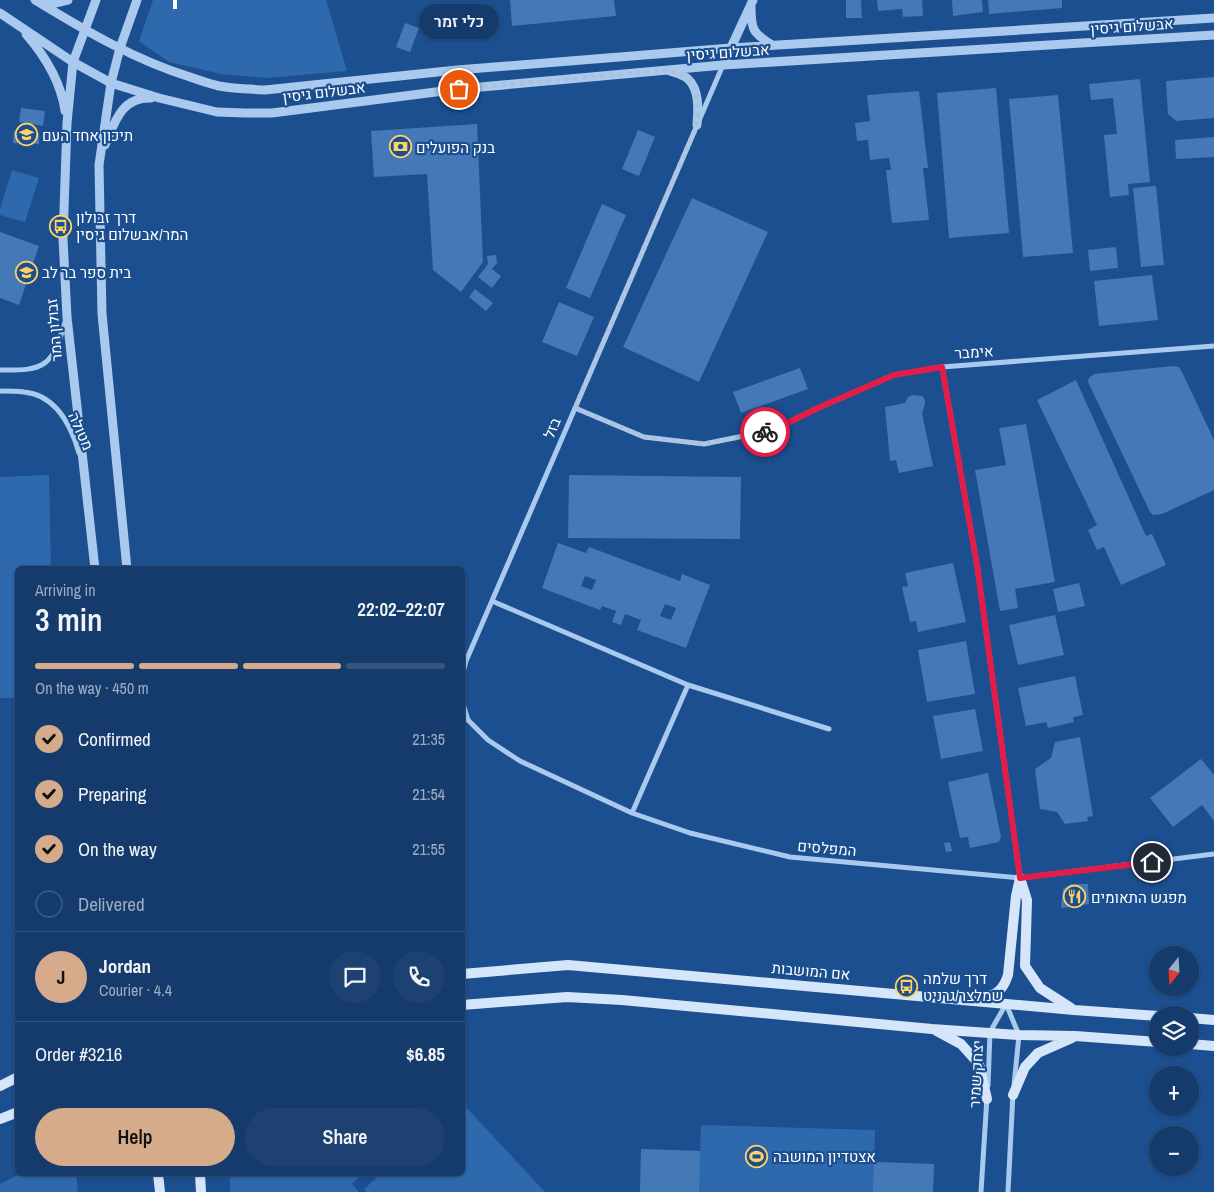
<!DOCTYPE html>
<html lang="en">
<head>
<meta charset="utf-8">
<style>
  :root { --surface:#143b6b; --page:#1d4271; --text:#f1f3f6; --muted:#9dadc1; --line:#33557e; --accent:#d6ab8b }
  body { margin:0; font-family:"Archivo Narrow",Heebo,sans-serif; background:var(--page); color:var(--text); height:100vh; display:flex; flex-direction:column; font-size:19px; white-space:nowrap }
  * { box-sizing:border-box; margin:0 }
  p { font-size:16px; color:var(--muted) }
  .icon { flex:none; width:28px; height:28px; fill:none; stroke:currentColor; stroke-width:2; stroke-linecap:round; stroke-linejoin:round }
  .map { position:relative; flex:1; overflow:hidden }
  .details { position:absolute; left:15px; top:566px; width:450px; height:610px; display:flex; flex-direction:column; background:var(--surface); border-radius:8px; box-shadow:0 1px 4px #0004,0 0 0 1px var(--line) }
  .details>* { flex:none }
  .needle { width:32px; rotate:198deg }
  .controls { position:absolute; left:1149px; top:946px; display:grid; gap:10px }
  .controls a { display:grid; place-items:center; width:50px; height:50px; border-radius:50%; background:var(--surface); box-shadow:0 1px 4px #0004,0 0 0 1px var(--line); font-size:25px }
  .pin { position:absolute; display:grid; place-items:center; width:42px; height:42px; color:#fff; margin:-21px; border:2px solid #fff; border-radius:50%; box-shadow:0 1px 5px #0007 }
  .courier { position:absolute; display:grid; place-items:center; width:50px; height:50px; margin:-25px; border:4px solid #e11d48; border-radius:50%; background:#fff; color:#222; box-shadow:0 1px 6px #0007 }
  .bubble { position:absolute; height:35px; border-radius:18px; background:var(--surface); box-shadow:0 1px 4px #0004,0 0 0 1px var(--line); font-size:16px; font-weight:600; line-height:35px; text-align:center }
  .head em { font-style:normal; font-weight:600 }
  .head div { display:flex; flex-direction:column-reverse }
  .head { display:flex; align-items:center; justify-content:space-between; height:85px; padding:0 20px }
  h1 { font-size:32px; font-weight:600; line-height:38px }
  .bar { display:grid; grid-template-columns:repeat(4,1fr); gap:8px 5px; align-content:center; height:60px; padding:0 20px }
  .bar i { height:6px; border-radius:4px; background:var(--line) }
  .bar .selected { background:var(--accent) }
  .bar p { grid-column:span 4 }
  .line { display:flex; align-items:center; gap:12px; padding:0 20px; border-top:1px solid var(--line) }
  .line div { flex:1 }
  .round { display:grid; place-items:center; flex:none; width:52px; height:52px; border-radius:26px; background:var(--page) }
  ol { padding:0 20px; list-style:none }
  li { display:flex; align-items:center; gap:15px; height:55px }
  li p { margin-inline-start:auto }
  li .icon { padding:5px; border-radius:50%; background:var(--accent); color:#111; stroke-width:4 }
  li:last-child { color:var(--muted) }
  li i { width:28px; height:28px; border:2px solid var(--line); border-radius:50% }
  .button { display:flex; gap:10px; margin-top:auto; padding:10px 20px }
  .button a { flex:1; height:58px; border-radius:30px; background:var(--accent); color:#111; font-size:20px; font-weight:600; line-height:58px; text-align:center }
  .button a+a { background:var(--page); color:var(--text) }
  .map>svg:first-child { display:block }
  .green { fill:#2e69ad }
  .building { fill:#4478b7; fill-rule:evenodd }
  .lines { fill:none; stroke-linecap:round; stroke-linejoin:round }
  .minor { stroke:#a9c9ee; stroke-width:5 }
  .tertiary { stroke:#a9c9ee; stroke-width:9 }
  .secondary { stroke:#d6e6fa; stroke-width:10 }
  .rail { stroke:#fff; stroke-width:4; stroke-dasharray:9 4; stroke-linecap:butt }
  .done { stroke:#afc1d8; stroke-width:5; stroke-dasharray:0 9 }
  .route { stroke:#e11d48; stroke-width:6 }
  .labels { text-anchor:middle; dominant-baseline:central; stroke-width:4.5; stroke-linejoin:round; paint-order:stroke }
  .street-label { font-size:15px; fill:#fff; stroke:#1b4f8f }
  .poi-label { font-size:15px; fill:#fff; stroke:#1b4f8f; text-anchor:start }
</style>
</head>
<body>
<div class="map">
<svg width="1214" height="1192" viewBox="0 0 1214 1192">
  <rect width="100%" height="100%" fill="#1b4f8f"/>
  <path class="green" d="M153 0H326L347 71 266 78 221 74 169 62 139 41Z
    M12 170 39 178 25 222 0 215V209Z
    M49 475 51 569H18L17 698H0V477Z
    M463 1104 545 1192H367L364 1189 381 1174H462Z
    M701 1125 875 1130 874 1162 934 1164 933 1192H640L641 1149 700 1151Z
    M20 1174H76L78 1192H0V1184Z
    M230 1174H362L352 1184 359 1192H230Z"/>
  <path class="building" d="M510 0H614L616 16 512 26Z
    M846 0H861L862 18H846Z
    M877 0H922L923 16 903 17 902 9 878 11Z
    M952 0H982L983 12 953 16Z
    M988 0H1062V8L989 14Z
    M405 23 419 28 410 52 396 47Z
    M1214 77V118L1176 121 1168 114 1166 81Z
    M1140 79 1150 182 1128 184 1129 195 1110 197 1104 135 1117 134 1113 98 1091 100 1089 84Z
    M996 88 1009 233 949 238 937 93Z
    M919 91 928 168H923L929 220 892 223 886 170H891L889 158 870 160 868 140 857 141 855 123 870 121 867 95Z
    M1058 95 1073 253 1023 257 1009 99Z
    M21 108 45 111 43 126 19 122Z
    M477 124 483 262 461 292 433 270 427 174 374 177 371 131Z
    M638 130 655 137 639 176 622 169Z
    M14 131 39 133V144L13 143Z
    M1214 137V157L1176 159 1175 140Z
    M1156 186 1164 265 1141 267 1133 188Z
    M692 198 768 232 699 382 623 347Z
    M602 204 626 215 590 298 566 288Z
    M0 232 39 246 19 305 0 298Z
    M1116 247 1118 268 1090 271 1088 250Z
    M496 255 497 263 492 269 501 276 492 288 478 277 488 264 487 256Z
    M1152 275 1158 320 1099 326 1094 281Z
    M475 289 493 303 486 311 469 297Z
    M559 302 594 317 577 356 542 342Z
    M1173 366 1179 367 1182 372 1214 440V490L1162 514 1153 515 1150 512 1089 384 1088 381 1089 378 1094 374Z
    M800 368 808 389 741 413 733 392Z
    M1076 380 1146 536 1152 534 1166 565 1121 585 1104 547 1097 550 1088 530 1097 525 1037 400Z
    M913 395 922 396 925 400V404L922 413 933 466 899 473 896 460 890 461 885 407 905 403 908 397Z
    M1026 424 1055 582 1015 589 1018 608 1000 611 975 470 1006 465 999 428Z
    M569 475 741 477 740 539 568 538Z
    M558 543 586 553 589 547 680 581 682 574 710 585 686 648 637 630 641 620 625 614 621 625 612 622 616 611 602 606 600 610 542 588ZM585 576 596 580 592 590 581 586ZM665 604 676 608 671 620 660 616Z
    M953 563 966 622 918 632 916 621 910 622 902 587 908 586 905 573Z
    M1079 583 1085 606 1058 612 1053 589Z
    M1055 615 1064 655 1018 665 1009 625Z
    M966 641 975 694 927 702 918 650Z
    M1075 676 1083 715 1073 717 1074 722 1048 728 1046 722 1026 726 1018 688Z
    M975 709 983 751 941 759 933 716Z
    M1080 737 1093 816 1087 817 1088 821 1065 824 1057 812 1040 809 1035 769 1051 758 1055 742Z
    M1201 759 1214 775V821L1202 805 1173 827 1150 798Z
    M988 773 1001 837 999 842 970 848 968 837 960 838 948 782Z
    M950 842 952 851 946 852 944 843Z
    M1071 884H1088L1089 904 1062 908 1061 906 1063 889Z
    M641 1149 700 1151 699 1192H640Z
    M874 1162 934 1164 933 1192H873Z"/>
  <g class="lines">
    <path class="minor" d="M942 367 977 565 1020 878
      M0 370C46 371 52 366 65 322
      M0 391C8 391 16 391 24 392 56 395 71 425 79 453
      M575 408 644 437 704 444 773 430 820 407 894 375 942 367 1214 346
      M492 601 688 685
      M462 676 466 661 723 65
      M462 701 468 720 488 740 520 761 632 813 690 833 790 857 1020 878 1214 854
      M632 813 688 685 829 729
      M1006 1004 1019 1035 1014 1085
      M988 1086 990 1032 1006 1004
      M981 1192 987 1097
      M1008 1192 1013 1093"/>
    <path class="tertiary" d="M35 0C84 30 135 60 190 77 199 80 209 84 219 86 235 89 250 89 265 90L457 70 731 48 1214 18
      M41 2 55 3 68 0
      M751 7C751 30 753 33 772 45
      M0 13 73 62 111 83 159 98 217 112 245 113H272L459 89 723 65 1214 35
      M26 34C45 56 61 82 65 111
      M723 65 753 0
      M670 71C676 73 684 75 688 79 700 90 698 111 697 125
      M105 145C115 122 121 97 151 98
      M95 569 67 317 63 239 67 123 73 62 96 0
      M127 569 102 314 99 165 111 83 120 48 137 0"/>
    <path class="secondary" d="M1020 878 1027 900 1025 966 1040 988 1071 1008
      M462 974 568 965 1074 1010 1158 1016
      M980 1001C996 993 1002 993 1008 975L1016 896 1020 878
      M462 1005 567 997 622 1000 932 1029 1019 1035 1075 1036 1158 1042
      M1190 1018 1214 1020
      M935 1030 961 1044 979 1064 987 1099
      M1190 1044 1214 1046
      M0 1086 18 1077
      M1013 1095 1025 1067 1038 1053 1072 1038
      M0 1119 18 1112
      M158 1174 160 1192
      M200 1174 201 1192"/>
    <path class="rail" d="M175 0V13"/>
  </g>
  <g class="lines">
    <path class="done" d="M459 89 668 70C674 72 681 74 687 78 700 88 698 110 697 125L575 408 644 437 704 444 765 432"/>
    <path class="route" d="M765 432 773 430 820 407 894 375 942 367 977 565 1020 878 1152 862"/>
  </g>
  <defs>
    <symbol id="school-ring" viewBox="-11 -11 22 22"><circle r="9.5" fill="#1b4f8f" stroke="#ffd166" stroke-width="1.5"/><path d="M0-5L7-2L0 1L-7-2ZM-4 1L0 2.5L4 1V4Q0 6-4 4Z" fill="#ffd166"/></symbol>
    <symbol id="bank-ring" viewBox="-11 -11 22 22"><circle r="9.5" fill="#1b4f8f" stroke="#ffd166" stroke-width="1.5"/><path d="M-6-4H6V4H-6ZM0-2.3a2.3 2.3 0 1 0 0 4.6a2.3 2.3 0 1 0 0-4.6Z" fill="#ffd166"/></symbol>
    <symbol id="bus-ring" viewBox="-11 -11 22 22"><circle r="9.5" fill="#1b4f8f" stroke="#ffd166" stroke-width="1.5"/><path d="M-5-6H5V4H4V6H2V4H-2V6H-4V4H-5ZM-3.5-4V0h7V-4ZM-3.5 1.2v1.5H-2V1.2ZM2 1.2v1.5H3.5V1.2Z" fill="#ffd166"/></symbol>
    <symbol id="restaurant-ring" viewBox="-11 -11 22 22"><circle r="9.5" fill="#1b4f8f" stroke="#ffd166" stroke-width="1.5"/><path d="M-5-6h1v4h1v-4h1v4h1v-4h1v5L-1.5 .5V6h-2V.5L-5-1ZM5-6V6H3V1.5H1.5Q1.5-4 5-6Z" fill="#ffd166"/></symbol>
    <symbol id="stadium-ring" viewBox="-11 -11 22 22"><circle r="9.5" fill="#1b4f8f" stroke="#ffd166" stroke-width="1.5"/><path d="M0-5a6.5 5 0 1 0 0 10a6.5 5 0 1 0 0-10ZM-3.5-1.8h7v3.6h-7Z" fill="#ffd166"/></symbol>
  </defs>
  <g fill-rule="evenodd">
    <use href="#school-ring" x="14" y="122" width="25" height="25"/>
    <use href="#bank-ring" x="388" y="134" width="25" height="25"/>
    <use href="#bus-ring" x="48" y="214" width="25" height="25"/>
    <use href="#school-ring" x="14" y="260" width="25" height="25"/>
    <use href="#restaurant-ring" x="1062" y="884" width="25" height="25"/>
    <use href="#bus-ring" x="894" y="974" width="25" height="25"/>
    <use href="#stadium-ring" x="744" y="1144" width="25" height="25"/>
  </g>
  <g class="labels">
    <g class="street-label">
      <text transform="translate(1132 26) rotate(-4)">אבשלום גיסין</text>
      <text transform="translate(728 52) rotate(-4)">אבשלום גיסין</text>
      <text transform="translate(324 92) rotate(-7)">אבשלום גיסין</text>
      <text transform="translate(54 330) rotate(-95)">זבולון המר</text>
      <text transform="translate(974 352) rotate(-4)">אימבר</text>
      <text transform="translate(552 428) rotate(-67)">בזל</text>
      <text transform="translate(81 431) rotate(66)">מטולה</text>
      <text transform="translate(827 848) rotate(5)">המפלסים</text>
      <text transform="translate(811 971) rotate(5)">אם המושבות</text>
      <text transform="translate(976 1074) rotate(-87)">יצחק שמיר</text>
    </g>
    <g class="poi-label">
      <text x="42" y="135">תיכון אחד העם</text>
      <text x="416" y="147">בנק הפועלים</text>
      <text x="76" y="217">דרך זבולון<tspan x="76" dy="17">המר/אבשלום גיסין</tspan></text>
      <text x="42" y="272">בית ספר בר לב</text>
      <text x="1091" y="897">מפגש התאומים</text>
      <text x="923" y="978">דרך שלמה<tspan x="923" dy="17">שמלצר/גרניט</tspan></text>
      <text x="773" y="1156">אצטדיון המושבה</text>
    </g>
  </g>
</svg>
<div class="controls">
<a><svg class="needle" viewBox="-14 -14 28 28"><path d="M0-13l5 13h-10z" fill="#e53935"/><path d="M0 13l5-13h-10z" fill="#9dadc1"/></svg></a>
<a><svg class="icon" aria-label="layers" viewBox="0 0 24 24"><path d="M12 4l9 5-9 5-9-5zM3 14l9 5 9-5"/></svg></a>
<a>+</a>
<a>−</a>
</div>
<div class="pin" style="left:459px;top:89px;background:#ea580c"><svg class="icon" aria-label="bag" viewBox="0 0 24 24"><path d="M5 8h14l-1 12H6zM9 8a3 3 0 0 1 6 0"/></svg></div>
<div class="pin" style="left:1152px;top:862px;background:#1f2937"><svg class="icon" aria-label="home" viewBox="0 0 24 24"><path d="M3 11l9-7 9 7M6 9v11h12V9"/></svg></div>
<div class="courier" style="left:765px;top:432px"><svg class="icon" aria-label="bike" viewBox="0 0 24 24"><circle cx="6" cy="16" r="4"/><circle cx="18" cy="16" r="4"/><path d="M6 16l4-8h5l3 8M10 8l3 8H6M13 5h3"/></svg></div>
<div class="bubble" style="left:419px;top:4px;width:80px">כלי זמר</div>
<section class="details">
<div class="head"><div><h1>3 min</h1><p>Arriving in</p></div><em>22:02–22:07</em></div>
<div class="bar"><i class="selected"></i><i class="selected"></i><i class="selected"></i><i></i><p>On the way · 450 m</p></div>
<ol>
<li><svg class="icon" aria-label="check" viewBox="0 0 24 24"><path d="M5 12l5 5 9-10"/></svg>Confirmed<p>21:35</p></li>
<li><svg class="icon" aria-label="check" viewBox="0 0 24 24"><path d="M5 12l5 5 9-10"/></svg>Preparing<p>21:54</p></li>
<li><svg class="icon" aria-label="check" viewBox="0 0 24 24"><path d="M5 12l5 5 9-10"/></svg>On the way<p>21:55</p></li>
<li><i></i>Delivered</li>
</ol>
<div class="line" style="height:90px"><b class="round" style="background:var(--accent);color:#111">J</b><div><b>Jordan</b><p>Courier · 4.4</p></div><a class="round"><svg class="icon" aria-label="chat" viewBox="0 0 24 24"><path d="M4 5h16v11H9l-5 4z"/></svg></a><a class="round"><svg class="icon" aria-label="phone" viewBox="0 0 24 24"><path d="M5 4h4l2 5-3 2q2 4 5 5l2-3 5 2v4C11 20 4 13 5 4z"/></svg></a></div>
<div class="line" style="height:65px"><div>Order #3216</div><b>$6.85</b></div>
<div class="button"><a>Help</a><a>Share</a></div>
</section>
</div>
</body>
</html>
